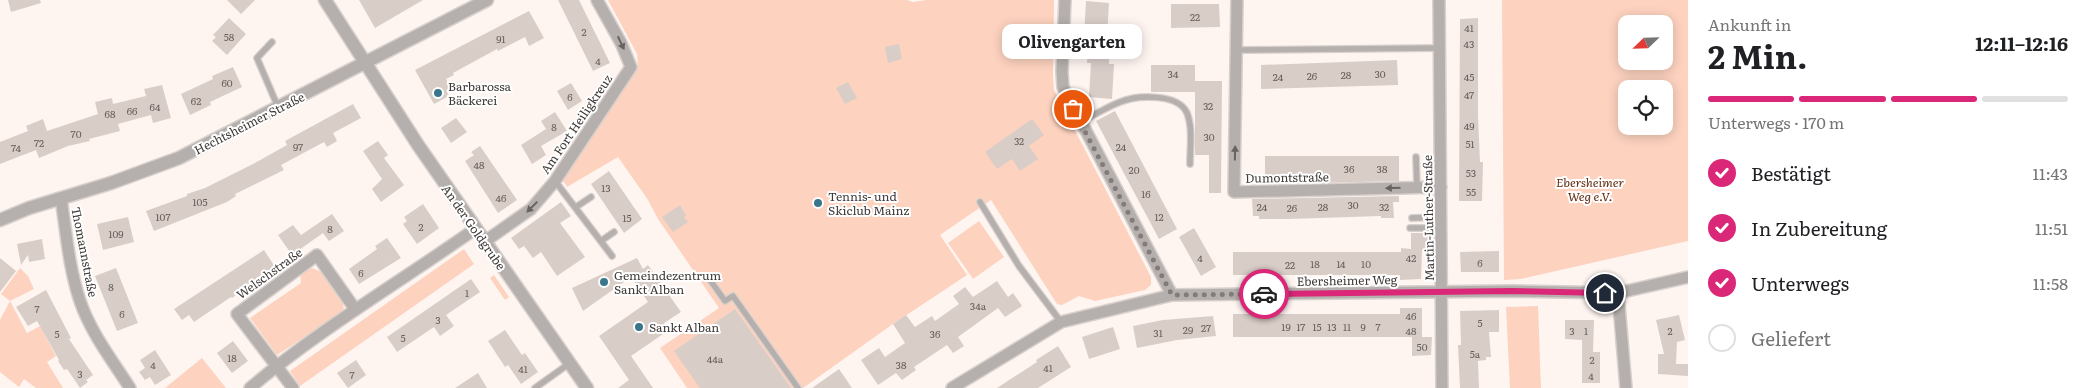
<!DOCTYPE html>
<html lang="de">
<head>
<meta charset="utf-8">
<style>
  :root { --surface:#fff; --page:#f2f2f2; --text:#202124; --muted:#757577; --line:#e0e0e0; --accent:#db2777 }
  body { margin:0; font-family:Literata,serif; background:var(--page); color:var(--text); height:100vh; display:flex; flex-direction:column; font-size:19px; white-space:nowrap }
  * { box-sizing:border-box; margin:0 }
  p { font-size:16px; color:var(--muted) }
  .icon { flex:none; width:28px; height:28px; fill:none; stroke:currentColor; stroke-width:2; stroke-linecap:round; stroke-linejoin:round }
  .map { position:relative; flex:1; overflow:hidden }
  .drawer { display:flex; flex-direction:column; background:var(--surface); width:400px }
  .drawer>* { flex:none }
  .needle { width:32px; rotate:247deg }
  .controls { position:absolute; left:1618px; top:15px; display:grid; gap:10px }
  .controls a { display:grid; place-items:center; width:55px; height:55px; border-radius:10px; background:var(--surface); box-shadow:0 2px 12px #0003; font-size:25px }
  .pin { position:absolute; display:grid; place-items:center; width:42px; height:42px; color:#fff; margin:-21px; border:2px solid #fff; border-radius:50%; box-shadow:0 1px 5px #0007 }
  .courier { position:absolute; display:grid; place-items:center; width:50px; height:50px; margin:-25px; border:4px solid #db2777; border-radius:50%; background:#fff; color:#222; box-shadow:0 1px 6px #0007 }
  .bubble { position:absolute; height:35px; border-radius:10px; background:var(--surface); box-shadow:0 2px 12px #0003; font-size:16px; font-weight:700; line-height:35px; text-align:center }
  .overview em { font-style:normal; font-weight:700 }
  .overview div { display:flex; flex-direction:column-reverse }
  .overview { display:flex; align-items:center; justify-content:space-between; height:85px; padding:0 20px }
  h1 { font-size:32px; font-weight:700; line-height:38px }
  .bar { display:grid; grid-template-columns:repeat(4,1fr); gap:8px 5px; align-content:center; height:60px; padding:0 20px }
  .bar i { height:6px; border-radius:4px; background:var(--line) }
  .bar .current { background:var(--accent) }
  .bar p { grid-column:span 4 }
  ol { padding:0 20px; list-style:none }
  li { display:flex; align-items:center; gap:15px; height:55px }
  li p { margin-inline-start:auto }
  li .icon { padding:5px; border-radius:50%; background:var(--accent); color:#fff; stroke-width:4 }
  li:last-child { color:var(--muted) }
  li i { width:28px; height:28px; border:2px solid var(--line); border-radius:50% }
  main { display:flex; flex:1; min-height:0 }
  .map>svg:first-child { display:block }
  .green { fill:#fdd2bf; fill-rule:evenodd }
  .building { fill:#d9cdc8 }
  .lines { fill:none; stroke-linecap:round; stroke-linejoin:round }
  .service-casing { stroke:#d8d0cc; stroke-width:8 }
  .minor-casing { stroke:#d8d0cc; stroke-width:14 }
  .tertiary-casing { stroke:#d8d0cc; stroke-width:15 }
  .service { stroke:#b5b0ae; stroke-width:5.5 }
  .minor { stroke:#b5b0ae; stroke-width:11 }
  .tertiary { stroke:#b5b0ae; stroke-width:12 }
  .oneway { fill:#686361 }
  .done { stroke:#827b79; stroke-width:5; stroke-dasharray:0 9 }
  .route { stroke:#db2777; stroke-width:6 }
  .poi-dot { fill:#39768c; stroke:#fff; stroke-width:2 }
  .labels { text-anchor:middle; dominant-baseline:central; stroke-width:4; stroke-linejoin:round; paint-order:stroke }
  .number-label { font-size:10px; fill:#665f5c }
  .poi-label { font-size:12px; fill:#3f3a38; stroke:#fff; text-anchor:start }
  .street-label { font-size:12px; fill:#3f3a38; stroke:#fff }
  .park-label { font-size:12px; font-style:italic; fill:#632d12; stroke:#fff }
</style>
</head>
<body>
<main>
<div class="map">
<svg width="1688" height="388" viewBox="0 0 1688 388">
  <rect width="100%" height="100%" fill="#fef5f1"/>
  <path class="green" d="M608 0H907L913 2 926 0H1054L1053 75 1054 90 1151 277V285L1145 290 1095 301 1079 296 1062 305 1057 304 991 200 940 235 967 275 893 324 803 388H687L660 348 719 308 658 219 648 200 618 157 567 187 561 177 638 67 637 54Z
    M1502 0H1688V241L1521 279 1504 280ZM1626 24H1664V61H1626ZM1626 89H1664V126H1626Z
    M979 221 1004 257 973 279 948 243Z
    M464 249 474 264 300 386 290 371Z
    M20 268 28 276 34 289 10 301 27 333 40 326 56 356 47 362 63 388H36L24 379 19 387 0 372V320L10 301 1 294Z
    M312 268 322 272 342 297 344 311 277 355 250 318 301 283 300 273Z
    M494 275 509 297 505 300 490 278Z
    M1538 306 1541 388H1510L1506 307Z
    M202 358 226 388H165Z"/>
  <path class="building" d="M8 0H40L41 3 11 12Z
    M227 0H255L241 14Z
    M359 0H423L375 28Z
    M558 0H579L610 63 593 71Z
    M1086 1 1109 3 1107 37H1110L1109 64H1114L1112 99 1089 97 1091 63H1087L1089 36H1084Z
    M1171 4H1219L1220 27 1171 28Z
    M529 11 544 38 529 46 525 37 498 51 497 49 453 73 454 75 446 79 450 86 447 97 434 104 415 70Z
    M229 18 246 34 227 55 212 41 216 37 213 35Z
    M1478 18V116L1480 162H1483L1482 201H1459L1460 19Z
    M899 44 902 59 888 63 885 47Z
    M1397 60 1398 85 1261 89V65Z
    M1151 65H1195V81H1222L1221 193H1209V155H1195V92H1151Z
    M233 67 242 87 210 102 211 105 190 115 181 94 213 79 212 76Z
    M848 82 857 98 845 104 836 88Z
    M571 83 582 101 568 110 557 91Z
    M162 85 171 118 153 123 151 115 118 124 120 131 89 139 90 141 68 146 39 158 36 150 0 164V142L28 131 26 126 43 119 47 131 98 114 95 102 112 98 113 104 146 96 144 89Z
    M353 104 361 118 333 133 337 141 327 147 324 142 281 165 284 170 235 194 236 196 227 202 154 231 146 211 187 196V194L205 188 253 164 287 145 285 141Z
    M1115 111 1177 229 1159 239 1096 121Z
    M555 112 567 131 541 146 546 155 532 164 521 145 546 129 541 121Z
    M456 118 467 132 451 143 441 128Z
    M1032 119 1044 135 1029 146 1038 159 1020 171 1012 159 997 169 985 152Z
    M378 141 388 155 384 158 404 185 381 202 372 189 382 179 363 151Z
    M480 146 517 200 498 213 465 161 474 155 471 152Z
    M1265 156H1399V181L1265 184Z
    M609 171 642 219 624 233 591 184Z
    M1399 196V202H1393L1394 218H1381V216L1289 219H1259V216H1253L1252 199Z
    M561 202 571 216 560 223 585 257 557 276 541 252 533 258 524 246 519 249 511 238Z
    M423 204 439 228 417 244 403 224 407 221 404 217Z
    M680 205 686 215 684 217 688 222 673 232 662 217Z
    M332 214 344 231 329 241 323 233 292 255 278 235 293 225 301 235Z
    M128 217 134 242 103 250 97 224Z
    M1194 228 1216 267 1201 276 1179 237Z
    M1411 233H1431V249L1422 250 1421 279 1400 280V275H1233V252H1401V248L1411 249Z
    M387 238 401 258 359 284 349 269 377 249 375 246Z
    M42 239 45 259 29 262 28 255 21 265 17 244Z
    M264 250 275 267 232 298 231 297 194 322 189 315 182 320 174 309Z
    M1499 251V272H1461L1460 252Z
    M0 258 16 271 0 292Z
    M637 258 643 269 648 265 681 312 664 323 669 330 631 356 653 388H618L629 380 599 336 648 302 631 277 583 311 572 288Z
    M116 268 138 323 117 331 95 276Z
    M471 279 480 292 446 315 454 326 440 336 434 327 397 352 387 337Z
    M997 281 1008 297 1013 293 1022 306 1005 317 998 308 958 337 964 346 953 353 947 345 914 367 916 370 902 380 896 373 878 385 861 360 879 348 885 357 905 343 893 324 906 315 915 327 932 316 935 321 959 304 953 296 965 287 973 297Z
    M46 290 71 338 69 339 93 375 86 380 88 382 80 388 67 369 64 370 58 361 59 360 37 321 28 326 16 307Z
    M1400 308H1422V337H1432L1431 355 1412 356V337H1233V314H1400Z
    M735 309 791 388H700L674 351Z
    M1499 310V332H1489L1491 357H1486V360L1478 361 1479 388H1460L1458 345H1461L1460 311Z
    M1679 315 1685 340 1677 342 1676 364H1688V376L1658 374V354H1664L1656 320Z
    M1213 316 1216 336 1177 340 1137 348 1133 326 1163 320Z
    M1565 320H1594L1593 352H1600V383H1582V340L1565 339Z
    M1113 327 1120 349 1089 359 1082 337Z
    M505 330 522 355 525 353 538 372 521 384 508 365 505 367 488 341Z
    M233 341 248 361 232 373 217 353Z
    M1058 346 1071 367 1038 388H997L1037 362 1036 360Z
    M155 350 171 375 155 385 150 377 145 380 139 372 145 368 140 360Z
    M356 360 366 375 348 388 337 373Z
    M839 369 852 388H812Z
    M478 373 487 388H455Z"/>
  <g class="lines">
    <defs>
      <path id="service" d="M272 42 257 58 278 107
        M1237 50 1439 48
        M1081 122C1094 115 1107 107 1120 102 1137 95 1178 93 1187 113 1193 128 1190 148 1190 164
        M1416 157 1417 187
        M555 181 612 256
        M980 202 1019 266 1061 322
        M576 207 591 197
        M1412 218 1442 217
        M1410 228H1442
        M601 241 614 232
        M710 280 725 301 733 296 798 388
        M535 388 570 363"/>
      <path id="minor" d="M1065 0 1062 72 1063 87 1172 295
        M1237 0 1234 192 1441 187
        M1439 0 1442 388
        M61 198C66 232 69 268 80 301 91 333 112 360 130 388
        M484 242 531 209 555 181 631 67 621 43 597 0
        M1618 293 1626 388
        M250 388C320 329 400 282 475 229
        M293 388 237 314 317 255 355 309
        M952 388 1061 322 1172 295 1512 291 1618 293 1688 277"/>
      <path id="tertiary" d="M325 0 418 145 587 388
        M0 220 29 208 111 183 179 158 487 0"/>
    </defs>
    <use href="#service" class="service-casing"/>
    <use href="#minor" class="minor-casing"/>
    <use href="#tertiary" class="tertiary-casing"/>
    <use href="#service" class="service"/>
    <use href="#minor" class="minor"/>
    <use href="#tertiary" class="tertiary"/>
  </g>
  <defs><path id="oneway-solid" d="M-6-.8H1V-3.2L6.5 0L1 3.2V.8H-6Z" transform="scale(1.25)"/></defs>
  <g class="oneway">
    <use href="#oneway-solid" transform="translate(621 43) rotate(65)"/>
    <use href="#oneway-solid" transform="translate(1235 153) rotate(-89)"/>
    <use href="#oneway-solid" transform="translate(1393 188) rotate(179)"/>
    <use href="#oneway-solid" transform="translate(532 207) rotate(135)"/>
  </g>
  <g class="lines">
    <path class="done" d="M1073 109 1172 295 1264 294"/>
    <path class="route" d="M1264 294 1512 291 1605 293"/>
  </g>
  <g class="poi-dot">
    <circle cx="438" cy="93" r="5"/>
    <circle cx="818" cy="203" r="5"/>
    <circle cx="604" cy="282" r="5"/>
    <circle cx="639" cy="327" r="5"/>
  </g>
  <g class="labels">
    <g class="number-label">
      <text x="1195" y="16">22</text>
      <text x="1469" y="27">41</text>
      <text x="584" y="31">2</text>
      <text x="229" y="36">58</text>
      <text x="501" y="38">91</text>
      <text x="1469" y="43">43</text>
      <text x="598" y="60">4</text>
      <text x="1173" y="73">34</text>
      <text x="1380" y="73">30</text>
      <text x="1346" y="74">28</text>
      <text x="1312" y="75">26</text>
      <text x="1278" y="76">24</text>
      <text x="1469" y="76">45</text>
      <text x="227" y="82">60</text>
      <text x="1469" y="94">47</text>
      <text x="570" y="96">6</text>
      <text x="196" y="100">62</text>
      <text x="1208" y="105">32</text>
      <text x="155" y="106">64</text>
      <text x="132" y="110">66</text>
      <text x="110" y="113">68</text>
      <text x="1469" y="125">49</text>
      <text x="554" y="126">8</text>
      <text x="76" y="133">70</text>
      <text x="1209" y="136">30</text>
      <text x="1019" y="140">32</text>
      <text x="39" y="142">72</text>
      <text x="1470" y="143">51</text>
      <text x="298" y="146">97</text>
      <text x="1121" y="146">24</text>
      <text x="16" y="147">74</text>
      <text x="479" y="164">48</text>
      <text x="1349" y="168">36</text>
      <text x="1382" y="168">38</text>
      <text x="1134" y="169">20</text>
      <text x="1471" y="172">53</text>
      <text x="606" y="187">13</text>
      <text x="1471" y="191">55</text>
      <text x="1146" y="193">16</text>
      <text x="501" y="197">46</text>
      <text x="200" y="201">105</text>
      <text x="1353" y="204">30</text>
      <text x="1262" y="206">24</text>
      <text x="1323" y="206">28</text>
      <text x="1384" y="206">32</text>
      <text x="1292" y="207">26</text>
      <text x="163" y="216">107</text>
      <text x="1159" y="216">12</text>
      <text x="627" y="217">15</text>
      <text x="421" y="226">2</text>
      <text x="330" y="228">8</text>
      <text x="116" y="233">109</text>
      <text x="1200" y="257">4</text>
      <text x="1411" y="257">42</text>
      <text x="1480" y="262">6</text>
      <text x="1315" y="263">18</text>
      <text x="1341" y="263">14</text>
      <text x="1366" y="263">10</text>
      <text x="1290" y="264">22</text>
      <text x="361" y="272">6</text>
      <text x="111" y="286">8</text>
      <text x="467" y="292">1</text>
      <text x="978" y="305">34a</text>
      <text x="37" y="308">7</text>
      <text x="122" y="313">6</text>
      <text x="1411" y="315">46</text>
      <text x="438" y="319">3</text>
      <text x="1480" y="322">5</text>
      <text x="1286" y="326">19</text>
      <text x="1301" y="326">17</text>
      <text x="1317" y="326">15</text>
      <text x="1332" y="326">13</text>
      <text x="1347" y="326">11</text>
      <text x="1363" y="326">9</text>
      <text x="1378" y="326">7</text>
      <text x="1206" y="327">27</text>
      <text x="1188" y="329">29</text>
      <text x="1411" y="330">48</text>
      <text x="1572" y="330">3</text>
      <text x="1586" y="330">1</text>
      <text x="1670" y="330">2</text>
      <text x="1158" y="332">31</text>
      <text x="57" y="333">5</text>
      <text x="935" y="333">36</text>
      <text x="403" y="337">5</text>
      <text x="1422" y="346">50</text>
      <text x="1475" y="353">5a</text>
      <text x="232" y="357">18</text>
      <text x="715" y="358">44a</text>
      <text x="1592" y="359">2</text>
      <text x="153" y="364">4</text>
      <text x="901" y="364">38</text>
      <text x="1048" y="367">41</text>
      <text x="523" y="368">41</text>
      <text x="80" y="373">3</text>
      <text x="352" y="374">7</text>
      <text x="1591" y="375">4</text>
    </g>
    <g class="poi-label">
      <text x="448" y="86">Barbarossa<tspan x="448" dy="14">Bäckerei</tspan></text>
      <text x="828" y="196">Tennis- und<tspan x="828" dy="14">Skiclub Mainz</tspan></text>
      <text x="614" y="275">Gemeindezentrum<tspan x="614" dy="14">Sankt Alban</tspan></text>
      <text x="649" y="327">Sankt Alban</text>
    </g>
    <g class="street-label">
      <text transform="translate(249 123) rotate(-27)">Hechtsheimer Straße</text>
      <text transform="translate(576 124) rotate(-56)">Am Fort Heiligkreuz</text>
      <text transform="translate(1287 177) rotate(-1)">Dumontstraße</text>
      <text transform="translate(1428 218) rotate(-91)">Martin-Luther-Straße</text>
      <text transform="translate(474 227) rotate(55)">An der Goldgrube</text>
      <text transform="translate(85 252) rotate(79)">Thomannstraße</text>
      <text transform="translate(269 273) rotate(-36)">Welschstraße</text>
      <text transform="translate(1347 280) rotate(-1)">Ebersheimer Weg</text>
    </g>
    <g class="park-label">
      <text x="1590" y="182">Ebersheimer<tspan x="1590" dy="14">Weg e.V.</tspan></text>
    </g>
  </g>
</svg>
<div class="controls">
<a><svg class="needle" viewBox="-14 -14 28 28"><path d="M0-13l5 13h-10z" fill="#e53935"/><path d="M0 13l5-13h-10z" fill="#757577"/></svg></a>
<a><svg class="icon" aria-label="locate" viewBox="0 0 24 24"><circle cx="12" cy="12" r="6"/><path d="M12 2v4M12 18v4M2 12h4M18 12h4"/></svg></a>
</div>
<div class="pin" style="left:1073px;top:109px;background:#ea580c"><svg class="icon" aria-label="bag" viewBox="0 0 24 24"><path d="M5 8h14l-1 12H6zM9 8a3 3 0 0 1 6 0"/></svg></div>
<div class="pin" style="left:1605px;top:293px;background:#1f2937"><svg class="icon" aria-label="home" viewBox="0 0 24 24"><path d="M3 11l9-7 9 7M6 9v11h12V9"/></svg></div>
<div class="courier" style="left:1264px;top:294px"><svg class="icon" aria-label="car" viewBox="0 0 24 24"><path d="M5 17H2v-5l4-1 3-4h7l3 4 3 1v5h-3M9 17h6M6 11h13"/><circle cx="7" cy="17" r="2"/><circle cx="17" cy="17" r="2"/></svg></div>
<div class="bubble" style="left:1002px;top:24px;width:140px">Olivengarten</div>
</div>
<section class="drawer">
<div class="overview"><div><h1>2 Min.</h1><p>Ankunft in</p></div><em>12:11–12:16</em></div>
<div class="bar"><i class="current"></i><i class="current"></i><i class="current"></i><i></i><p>Unterwegs · 170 m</p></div>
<ol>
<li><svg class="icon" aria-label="check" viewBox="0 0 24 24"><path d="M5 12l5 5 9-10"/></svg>Bestätigt<p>11:43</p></li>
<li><svg class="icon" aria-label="check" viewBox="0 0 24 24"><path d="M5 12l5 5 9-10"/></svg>In Zubereitung<p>11:51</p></li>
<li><svg class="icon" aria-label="check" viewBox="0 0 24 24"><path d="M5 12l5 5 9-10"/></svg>Unterwegs<p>11:58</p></li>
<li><i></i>Geliefert</li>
</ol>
</section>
</main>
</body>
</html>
